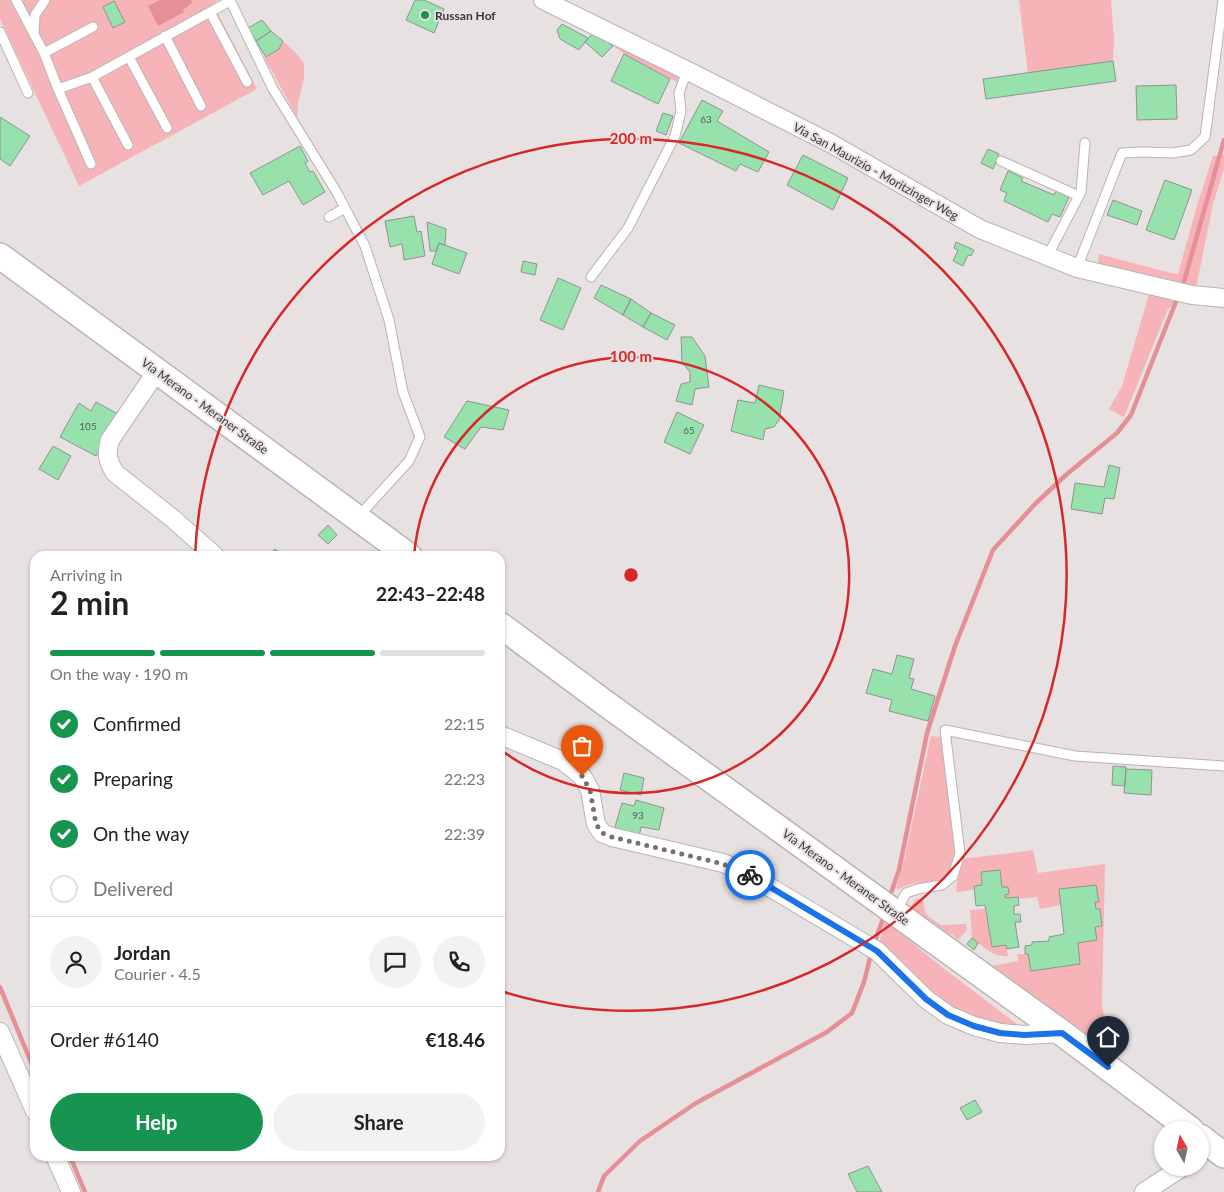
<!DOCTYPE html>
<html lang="en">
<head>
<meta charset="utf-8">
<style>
  :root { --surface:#fff; --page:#f2f2f2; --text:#222; --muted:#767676; --line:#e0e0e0; --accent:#189451 }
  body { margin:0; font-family:Lato,sans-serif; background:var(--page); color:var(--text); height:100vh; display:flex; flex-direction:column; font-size:19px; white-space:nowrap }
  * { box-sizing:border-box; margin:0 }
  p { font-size:16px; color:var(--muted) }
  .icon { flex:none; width:28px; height:28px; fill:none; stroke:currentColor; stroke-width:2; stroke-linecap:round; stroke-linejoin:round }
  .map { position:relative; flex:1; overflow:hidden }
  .drawer { position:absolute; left:30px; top:551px; width:475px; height:610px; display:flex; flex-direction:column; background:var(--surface); border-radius:15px; box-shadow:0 1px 4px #0004 }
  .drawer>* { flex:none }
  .needle { width:32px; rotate:351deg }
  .tools { position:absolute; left:1154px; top:1121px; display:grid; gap:10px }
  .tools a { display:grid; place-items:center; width:55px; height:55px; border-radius:50%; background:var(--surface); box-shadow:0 1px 4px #0004; font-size:25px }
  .pin { position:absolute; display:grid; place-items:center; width:42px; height:42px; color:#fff; margin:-51px -21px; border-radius:50% 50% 50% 0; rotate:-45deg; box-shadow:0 0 5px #0007 }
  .pin .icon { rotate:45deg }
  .courier { position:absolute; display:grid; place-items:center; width:50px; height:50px; margin:-25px; border:4px solid #1a73e8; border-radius:50%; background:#fff; color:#222; box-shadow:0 1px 6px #0007 }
  .head em { font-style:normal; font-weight:700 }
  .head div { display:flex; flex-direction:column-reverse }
  .head { display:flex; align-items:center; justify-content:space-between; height:85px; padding:0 20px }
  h1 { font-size:32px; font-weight:700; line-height:38px }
  .bar { display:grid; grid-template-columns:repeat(4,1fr); gap:8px 5px; align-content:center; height:60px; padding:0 20px }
  .bar i { height:6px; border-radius:4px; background:var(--line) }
  .bar .current { background:var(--accent) }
  .bar p { grid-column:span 4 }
  .line { display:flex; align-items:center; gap:12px; padding:0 20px; border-top:1px solid var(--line) }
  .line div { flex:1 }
  .round { display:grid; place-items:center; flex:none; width:52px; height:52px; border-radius:26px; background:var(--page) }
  ol { padding:0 20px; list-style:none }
  li { display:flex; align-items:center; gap:15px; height:55px }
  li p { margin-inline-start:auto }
  li .icon { padding:5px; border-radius:50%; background:var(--accent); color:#fff; stroke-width:4 }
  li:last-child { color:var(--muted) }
  li i { width:28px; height:28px; border:2px solid var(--line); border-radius:50% }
  .button { display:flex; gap:10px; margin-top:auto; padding:10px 20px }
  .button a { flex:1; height:58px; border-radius:30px; background:var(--accent); color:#fff; font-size:20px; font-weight:700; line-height:58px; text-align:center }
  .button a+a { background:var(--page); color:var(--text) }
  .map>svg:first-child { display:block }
  .green { fill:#f7b4b8 }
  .water { fill:#e58f96 }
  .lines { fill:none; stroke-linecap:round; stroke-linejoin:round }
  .stream { stroke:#e58f96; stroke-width:4.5 }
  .building { fill:#96e1ac; stroke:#8f9490 }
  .lane-casing { stroke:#bab3b3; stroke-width:11 }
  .street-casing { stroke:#bab3b3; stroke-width:20 }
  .secondary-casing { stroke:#bab3b3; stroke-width:28 }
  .lane { stroke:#fff; stroke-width:9 }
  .street { stroke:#fff; stroke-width:18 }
  .secondary { stroke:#fff; stroke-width:25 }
  .done { stroke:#777272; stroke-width:5; stroke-dasharray:0 9 }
  .route { stroke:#1a73e8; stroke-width:6 }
  .ring { fill:none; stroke:#d62828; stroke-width:2.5 }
  .poi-dot { fill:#189451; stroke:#e8e1e1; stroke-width:2 }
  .labels { text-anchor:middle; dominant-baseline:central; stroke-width:4; stroke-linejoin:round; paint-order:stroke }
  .number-label { font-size:10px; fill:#516254 }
  .poi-label { font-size:12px; font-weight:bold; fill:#3a3737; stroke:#e8e1e1; text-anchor:start }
  .street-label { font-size:12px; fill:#3a3737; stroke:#e8e1e1 }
  .centre { fill:#d62828; stroke:#e8e1e1; stroke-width:2.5 }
  .ring-label { font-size:15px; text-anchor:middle; font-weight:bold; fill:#d62828; stroke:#e8e1e1; stroke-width:4; stroke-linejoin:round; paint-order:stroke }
</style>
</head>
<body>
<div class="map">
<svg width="1224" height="1192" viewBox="0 0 1224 1192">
  <rect width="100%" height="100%" fill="#e8e1e1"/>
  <path class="green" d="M0 0H218L213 4 257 89 79 186 0 19Z
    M1019 0H1111L1114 40 1113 61 1028 73Z
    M595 31 675 73 678 77 677 82 624 54Z
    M283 41 297 54 304 64V78L298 103 297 117 264 57 279 49Z
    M1224 155V169L1213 204 1196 288 1098 264 1099 254 1171 273 1178 274 1197 206 1213 156Z
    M1149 294 1179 302 1168 309 1124 417 1109 409 1122 386Z
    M931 736 941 737 954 832 955 851 953 865 947 874 937 881 910 884 898 889 896 888 903 865Z
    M1033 850 1038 873 1105 864 1102 1004 1109 1050 992 966 1018 961 1017 954H1028L1031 971 1079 964 1078 943 1097 940 1095 927 1102 926 1100 909H1096L1095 902H1099L1059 889 1061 905 1040 909 1037 897 1018 899V897L1006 898 1005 895 1008 887H1002L1000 870 981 872 982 885 974 890 957 892 956 887 962 859Z
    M916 899H920L923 900 925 911 929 917 941 925 966 924 967 930 958 940 952 934 950 935 910 907Z
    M985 909 992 947 1006 945 1008 956C994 958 982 946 972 938L970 910Z
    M885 920 933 960 1026 1031 984 1025 931 998 879 944Z"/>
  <path class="water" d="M160 0H191L192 3 183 10 184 12 158 26 148 6Z"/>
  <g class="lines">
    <path class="stream" d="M1183 285 1224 140
      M889 899 899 870 927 733 955 646 993 550 1036 503 1067 474 1117 433 1131 415 1177 299
      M874 944 885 913
      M0 987 35 1072
      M70 1156 85 1192
      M598 1192 604 1176 640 1141 696 1103 827 1032 852 1013 864 982 871 954"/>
  </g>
  <path class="building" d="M415 0H424L444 9 434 33 406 20Z
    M114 1 125 22 113 28 103 7Z
    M262 20 271 31 256 41 248 28Z
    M562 24 588 38 579 50 560 39 557 30Z
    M271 31 283 41 279 49 266 57 256 41Z
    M595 31 613 46 602 57 585 42Z
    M624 54 670 79 658 104 611 81Z
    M1113 61 1116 81 986 99 983 79Z
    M1176 85 1177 119 1137 120 1136 86Z
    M702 100 723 111 717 121 769 152 758 172 740 164 736 171 679 143Z
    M663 113 673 116 666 135 656 131Z
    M0 117 30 136 10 166 0 159Z
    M300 146 308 161 305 163 310 172 313 171 325 192 303 205 289 181 263 195 250 173Z
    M988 149 999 154 993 169 981 163Z
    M803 155 848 178 833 210 787 185Z
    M1008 171 1023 178 1021 181 1054 195 1056 191 1069 197 1060 217 1052 214 1048 222 1004 201 1007 193 1000 190Z
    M1165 180 1192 190 1174 240 1146 230Z
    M1113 200 1142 211 1137 225 1107 215Z
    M414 216 417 232 421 231 425 256 404 260 402 244 390 247 385 221Z
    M427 222 446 229 445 245 439 243 436 251H430Z
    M956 242 974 250 971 256 968 255 963 266 953 261 958 250 954 248Z
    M439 243 467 253 459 274 432 264Z
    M523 261 537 264 535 275 521 272Z
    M558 278 581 288 563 330 540 320Z
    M601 285 631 299 623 315 594 298Z
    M631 299 651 313 643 327 623 315Z
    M651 313 675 325 667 340 643 327Z
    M681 337H692L705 356 709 387 695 389 692 405 676 401 681 384 690 382V372L682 362Z
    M759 385 784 391 779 420 774 427 765 429 763 440 731 431 738 400 755 403Z
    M467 401 509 410 503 430 481 427 465 449 444 437Z
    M96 402 118 414 96 456 60 437 79 403 91 411Z
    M677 412 704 425 690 454 664 442Z
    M53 446 71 456 58 480 39 469Z
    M1109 465 1120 468 1114 499 1105 498 1102 514 1071 509 1075 483 1104 487Z
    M328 525 337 535 328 544 318 535Z
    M275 549 285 556H268Z
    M897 655 914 659 909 678 914 679 911 689 935 696 928 721 889 711 892 700 866 693 873 669 892 674Z
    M1113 766 1126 767 1125 786 1112 785Z
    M1126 769 1152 770 1151 795 1124 793Z
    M624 773 644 778 641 795 620 790Z
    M636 800 664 808 659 830 641 827 639 837 614 830 622 803 634 806Z
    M1000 870 1002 887H1008L1009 894 1005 895 1006 898 1018 897 1019 905 1014 906V914H1020L1021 922H1015L1019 947 1007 949 1006 945 992 947 985 905 976 906 974 886 982 885 981 872Z
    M1096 885 1099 902H1095L1096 909H1100L1102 926 1095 927 1097 940 1078 943 1080 964 1031 971 1028 954H1025V946L1032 945V942L1049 941V937L1064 934 1059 889Z
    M972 938 978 943 974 950 967 944Z
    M975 1100 982 1112 967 1120 960 1108Z
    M868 1166 882 1192H857L848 1174Z"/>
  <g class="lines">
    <defs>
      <path id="lane" d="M16 0 44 53 58 89 91 164
        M230 0 273 89 336 191 365 246 389 320 403 392 420 437 409 461 358 517
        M210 12 247 82
        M0 32 28 93
        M34 35 35 15 45 0
        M165 36 201 106
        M44 53 93 27
        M129 57 167 128
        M92 77 128 145
        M58 89 92 77 230 1
        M1001 161 1079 196
        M329 217 345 208
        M1047 257 1081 192 1085 143
        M1077 268 1122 153 1143 152 1172 153 1191 150 1205 137 1223 0
        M591 277 628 228 675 136 681 111 679 93 687 71
        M896 912 906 893 918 889 942 885 953 876 960 853 945 730 1075 756 1224 766"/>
      <path id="street" d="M543 0 694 74 830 143 980 229 1077 268 1192 295 1224 298
        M157 371 110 440C106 454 107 460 115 473L172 518 215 556
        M500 735 563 761 582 776 590 790 596 824 602 833 612 837 723 863 746 873 877 951 926 999 948 1015 974 1026 1000 1033 1024 1035 1062 1033
        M0 1032 35 1111
        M55 1156 71 1192
        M1144 1192 1181 1168"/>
      <path id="secondary" d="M0 256 409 556
        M500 625 605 703 1062 1033 1191 1130
        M1200 1137 1224 1155"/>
    </defs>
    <use href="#lane" class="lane-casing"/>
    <use href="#street" class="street-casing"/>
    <use href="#secondary" class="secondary-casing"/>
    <use href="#lane" class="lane"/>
    <use href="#street" class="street"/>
    <use href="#secondary" class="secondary"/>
  </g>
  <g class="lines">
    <path class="done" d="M582 776 590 790 596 824 602 833 612 837 723 864 750 875"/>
    <path class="route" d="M750 875 877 951 926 999 948 1015 974 1026 1000 1033 1024 1035 1062 1033 1108 1067"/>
  </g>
  <g class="ring">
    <path d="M414 556A218 218 0 1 1 501 750"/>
    <path d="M195 556A436 436 0 1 1 504 992"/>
  </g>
  <circle class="poi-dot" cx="425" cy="15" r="5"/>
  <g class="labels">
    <g class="number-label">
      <text x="706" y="119">63</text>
      <text x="88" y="426">105</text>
      <text x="689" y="430">65</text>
      <text x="638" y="815">93</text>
    </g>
    <g class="poi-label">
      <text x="435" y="15">Russan Hof</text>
    </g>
    <g class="street-label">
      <text transform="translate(876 171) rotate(29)">Via San Maurizio - Moritzinger Weg</text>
      <text transform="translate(205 406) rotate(36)">Via Merano - Meraner Straße</text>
      <text transform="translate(846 877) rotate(36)">Via Merano - Meraner Straße</text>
    </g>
  </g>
  <circle cx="631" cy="575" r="8" class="centre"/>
  <g class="ring-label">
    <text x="631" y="144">200 m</text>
    <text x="631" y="362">100 m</text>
  </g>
</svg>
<div class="tools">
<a><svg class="needle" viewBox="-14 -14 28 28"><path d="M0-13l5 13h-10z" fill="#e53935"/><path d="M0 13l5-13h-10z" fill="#767676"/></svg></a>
</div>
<div class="pin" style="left:582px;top:776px;background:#ea580c"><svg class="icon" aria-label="bag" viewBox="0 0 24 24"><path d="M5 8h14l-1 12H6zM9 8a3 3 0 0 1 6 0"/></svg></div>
<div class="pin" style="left:1108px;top:1067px;background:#1f2937"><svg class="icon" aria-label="home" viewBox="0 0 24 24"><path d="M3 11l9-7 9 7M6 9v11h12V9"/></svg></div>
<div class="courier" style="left:750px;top:875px"><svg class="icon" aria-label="bike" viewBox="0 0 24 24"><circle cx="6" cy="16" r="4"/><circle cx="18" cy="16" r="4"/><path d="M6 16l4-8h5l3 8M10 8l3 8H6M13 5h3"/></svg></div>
<section class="drawer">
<div class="head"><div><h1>2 min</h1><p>Arriving in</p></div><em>22:43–22:48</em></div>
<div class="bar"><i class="current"></i><i class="current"></i><i class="current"></i><i></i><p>On the way · 190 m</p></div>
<ol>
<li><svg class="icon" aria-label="check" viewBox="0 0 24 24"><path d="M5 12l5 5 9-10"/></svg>Confirmed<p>22:15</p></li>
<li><svg class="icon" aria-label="check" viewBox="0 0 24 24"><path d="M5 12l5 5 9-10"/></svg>Preparing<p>22:23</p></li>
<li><svg class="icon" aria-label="check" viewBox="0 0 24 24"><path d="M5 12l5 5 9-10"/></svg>On the way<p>22:39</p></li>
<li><i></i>Delivered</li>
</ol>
<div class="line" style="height:90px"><a class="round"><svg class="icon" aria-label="person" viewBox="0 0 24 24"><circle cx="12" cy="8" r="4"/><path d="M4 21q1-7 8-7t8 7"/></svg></a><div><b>Jordan</b><p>Courier · 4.5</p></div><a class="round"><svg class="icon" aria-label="chat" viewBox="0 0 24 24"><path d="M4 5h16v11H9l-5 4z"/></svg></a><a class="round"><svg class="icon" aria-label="phone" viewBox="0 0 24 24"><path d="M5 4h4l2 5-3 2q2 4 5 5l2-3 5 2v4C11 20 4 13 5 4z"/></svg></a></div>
<div class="line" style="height:65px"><div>Order #6140</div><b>€18.46</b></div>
<div class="button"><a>Help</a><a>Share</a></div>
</section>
</div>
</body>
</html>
